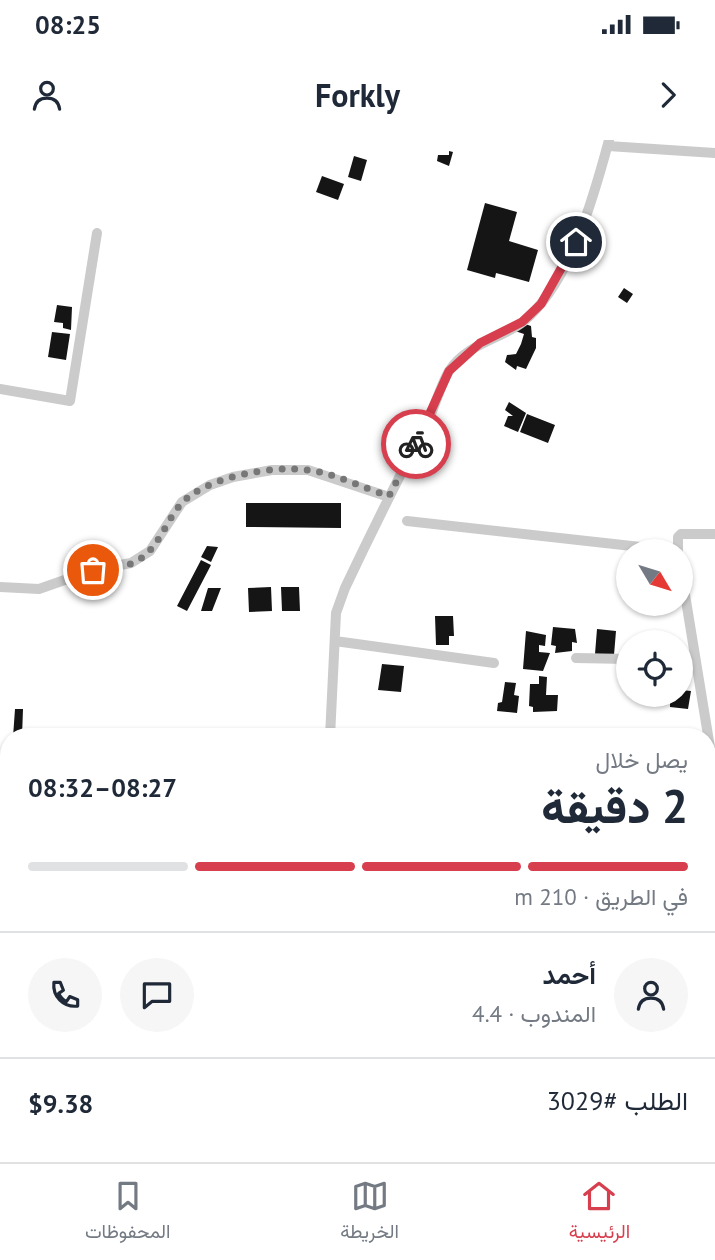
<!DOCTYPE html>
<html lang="ar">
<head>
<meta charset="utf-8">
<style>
  :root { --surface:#fff; --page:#f6f6f7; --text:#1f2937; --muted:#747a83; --line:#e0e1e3; --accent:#d73e4e }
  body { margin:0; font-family:"PT Sans",Vazirmatn,sans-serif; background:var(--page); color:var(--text); direction:rtl; height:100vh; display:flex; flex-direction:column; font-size:26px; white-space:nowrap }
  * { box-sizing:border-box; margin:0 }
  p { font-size:23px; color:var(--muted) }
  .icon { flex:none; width:38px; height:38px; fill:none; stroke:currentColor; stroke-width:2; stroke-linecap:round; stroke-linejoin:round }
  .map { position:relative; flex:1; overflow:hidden; direction:ltr }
  .panel { position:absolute; left:0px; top:588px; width:716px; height:434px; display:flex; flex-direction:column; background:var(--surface); border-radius:28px 28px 0 0; box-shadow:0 2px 5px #0004; direction:rtl }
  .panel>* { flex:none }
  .needle { width:46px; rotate:128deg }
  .fabs { position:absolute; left:616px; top:399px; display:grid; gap:14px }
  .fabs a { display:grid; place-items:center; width:77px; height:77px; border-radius:50%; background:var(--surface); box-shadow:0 2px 5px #0004; font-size:35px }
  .pin { position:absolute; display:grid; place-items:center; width:60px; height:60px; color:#fff; margin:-30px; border:4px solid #fff; border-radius:50%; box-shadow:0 2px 7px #0007 }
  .courier { position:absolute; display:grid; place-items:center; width:70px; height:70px; margin:-35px; border:5px solid #d73e4e; border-radius:50%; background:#fff; color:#222; box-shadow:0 2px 9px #0007 }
  .overview em { font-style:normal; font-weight:800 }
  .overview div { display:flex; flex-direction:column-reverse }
  .overview { display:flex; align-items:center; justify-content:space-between; height:119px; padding:0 28px }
  h1 { font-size:46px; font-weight:800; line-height:52px }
  .bar { display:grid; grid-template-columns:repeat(4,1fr); gap:10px 7px; align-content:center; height:84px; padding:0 28px }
  .bar i { height:9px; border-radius:5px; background:var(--line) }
  .bar .active { background:var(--accent) }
  .bar p { grid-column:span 4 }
  .line { display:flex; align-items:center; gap:18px; padding:0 28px; border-top:2px solid var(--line) }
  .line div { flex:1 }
  .round { display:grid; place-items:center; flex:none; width:74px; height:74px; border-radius:37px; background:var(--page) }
  .status { display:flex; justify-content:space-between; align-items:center; height:49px; padding:0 35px; background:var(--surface); direction:ltr }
  .status svg { height:19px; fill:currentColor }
  header { display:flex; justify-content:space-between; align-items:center; height:91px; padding:0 28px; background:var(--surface); font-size:32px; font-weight:800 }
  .tab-bar { display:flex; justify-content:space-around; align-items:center; height:98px; border-top:2px solid var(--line); background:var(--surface); font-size:19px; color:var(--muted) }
  .tab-bar a { display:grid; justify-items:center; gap:4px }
  .tab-bar .active { color:var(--accent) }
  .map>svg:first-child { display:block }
  .building { fill:#151515 }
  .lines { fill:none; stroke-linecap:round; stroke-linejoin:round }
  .service { stroke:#cbcbcb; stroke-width:5 }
  .minor { stroke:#cbcbcb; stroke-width:10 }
  .done { stroke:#777; stroke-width:7; stroke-dasharray:0 12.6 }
  .route { stroke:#d73e4e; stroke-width:9 }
</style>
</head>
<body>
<div class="status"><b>08:25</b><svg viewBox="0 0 49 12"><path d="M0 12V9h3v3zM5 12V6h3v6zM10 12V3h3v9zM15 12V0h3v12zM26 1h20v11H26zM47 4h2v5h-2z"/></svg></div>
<header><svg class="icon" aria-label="forward" viewBox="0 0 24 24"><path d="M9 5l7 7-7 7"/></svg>Forkly<svg class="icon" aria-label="person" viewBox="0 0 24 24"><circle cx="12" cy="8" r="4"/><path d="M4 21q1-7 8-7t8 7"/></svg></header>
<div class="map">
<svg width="715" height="1022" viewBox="0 0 715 1022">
  <rect width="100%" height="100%" fill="#fff"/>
  <path class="building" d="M449 11 453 12 449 26 437 21 438 15H449Z
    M354 16 367 20 361 41 348 37Z
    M322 36 344 44 338 60 316 52Z
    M485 63 517 72 509 101 538 110 529 142 496 133 495 138 467 130Z
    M624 148 633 154 627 163 618 157Z
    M57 165 72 167 71 190 63 188V183L54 182Z
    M522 183 531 186 532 197 536 198V208L526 229 517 226 516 230 505 222 507 215 516 214 521 204 524 194 515 191Z
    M52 192 70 194 66 220 48 217Z
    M509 262 526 273 518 292 504 286 508 276H513L505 270Z
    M527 274 555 285 548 303 520 292Z
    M246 363H341V388L246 387Z
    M207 406 218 407 211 422 201 417Z
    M201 420 211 425 187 471 177 466Z
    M271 447 272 471 249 472 248 448Z
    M281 447H299L300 471H282Z
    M208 448H221L212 471H201Z
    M435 476H453L454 496H449V505H436Z
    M553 487 575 489 577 503 572 502V511L555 513 556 506 551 505Z
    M597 489 616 491 614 515 595 514Z
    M526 491 546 495 545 506 539 505V512L550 513 543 531 523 529Z
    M382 524 404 526 401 552 378 550Z
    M539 536 547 537 546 555H558L557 571 533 572V567L529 566 530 544H539Z
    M505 542 516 543 514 555 519 556 517 573 497 571 498 563 502 562Z
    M681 550 691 551 688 569 670 567V558L673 555H681Z
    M15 569H23L22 597H13Z
    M73 1013H102L100 1022Z
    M116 1013H130L146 1016 144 1022H121L123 1016Z
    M263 1013H289L283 1018 281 1015 280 1022 261 1021Z
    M451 1013H470L468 1022 450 1019Z"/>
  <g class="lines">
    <path class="service" d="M412 1013 415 1022"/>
    <path class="minor" d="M608 6 715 13
      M0 249 70 261 97 93
      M407 381 677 411
      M678 411V397L681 394H715
      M681 430 715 638
      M0 447 39 449 93 430 131 423 150 411 182 362 210 345 233 337 272 330H308L389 357
      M335 501 494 523
      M576 518 628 519
      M681 520 696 521
      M330 597 336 473 345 448C371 393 398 339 426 285 435 268 439 248 449 231 467 203 500 200 524 181 570 143 594 56 609 0
      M707 809 715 810
      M0 935 9 923
      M707 988 715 989
      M0 1006 9 1011
      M14 1013 50 1022
      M107 1022 109 1013
      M182 1022 184 1013
      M495 1022 497 1013"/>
  </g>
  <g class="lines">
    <path class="done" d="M93 430C105 428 119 427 130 424 157 415 164 383 181 364 205 337 273 325 308 330 334 333 363 348 389 356L416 304"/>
    <path class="route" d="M416 304 449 231 480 203 522 182 541 164 576 102"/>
  </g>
</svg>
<div class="fabs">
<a><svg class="needle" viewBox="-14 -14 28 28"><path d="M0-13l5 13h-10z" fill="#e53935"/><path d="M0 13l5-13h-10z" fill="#747a83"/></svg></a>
<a><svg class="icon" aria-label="locate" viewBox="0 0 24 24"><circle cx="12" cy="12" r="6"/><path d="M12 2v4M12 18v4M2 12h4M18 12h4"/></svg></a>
</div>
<div class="pin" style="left:93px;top:430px;background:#ea580c"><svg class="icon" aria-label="bag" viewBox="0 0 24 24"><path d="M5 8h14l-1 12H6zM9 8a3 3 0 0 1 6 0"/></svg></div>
<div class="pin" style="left:576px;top:102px;background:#1f2937"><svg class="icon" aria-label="home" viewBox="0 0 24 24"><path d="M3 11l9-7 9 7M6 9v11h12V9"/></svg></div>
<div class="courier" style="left:416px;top:304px"><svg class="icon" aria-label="bike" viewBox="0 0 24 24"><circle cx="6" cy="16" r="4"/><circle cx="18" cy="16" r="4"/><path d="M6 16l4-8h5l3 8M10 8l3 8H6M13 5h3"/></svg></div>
<section class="panel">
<div class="overview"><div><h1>2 دقيقة</h1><p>يصل خلال</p></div><em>08:27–08:32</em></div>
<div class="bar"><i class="active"></i><i class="active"></i><i class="active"></i><i></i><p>في الطريق · 210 m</p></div>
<div class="line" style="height:126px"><a class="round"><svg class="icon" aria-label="person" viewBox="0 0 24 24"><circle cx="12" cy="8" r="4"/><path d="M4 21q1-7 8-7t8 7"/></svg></a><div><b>أحمد</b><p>المندوب · 4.4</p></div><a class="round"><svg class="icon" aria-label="chat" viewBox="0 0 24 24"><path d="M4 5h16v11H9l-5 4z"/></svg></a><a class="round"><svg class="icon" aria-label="phone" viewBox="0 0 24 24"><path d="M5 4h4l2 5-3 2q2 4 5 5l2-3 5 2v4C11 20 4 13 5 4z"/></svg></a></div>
<div class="line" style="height:91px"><div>الطلب #3029</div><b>$9.38</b></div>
</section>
</div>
<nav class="tab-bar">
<a class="active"><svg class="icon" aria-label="home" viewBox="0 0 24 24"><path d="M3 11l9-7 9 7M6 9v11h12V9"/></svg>الرئيسية</a>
<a><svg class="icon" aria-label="map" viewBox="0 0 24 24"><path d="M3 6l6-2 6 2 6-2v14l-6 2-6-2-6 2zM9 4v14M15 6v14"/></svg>الخريطة</a>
<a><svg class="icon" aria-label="saved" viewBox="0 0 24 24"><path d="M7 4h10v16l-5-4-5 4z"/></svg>المحفوظات</a>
</nav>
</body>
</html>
